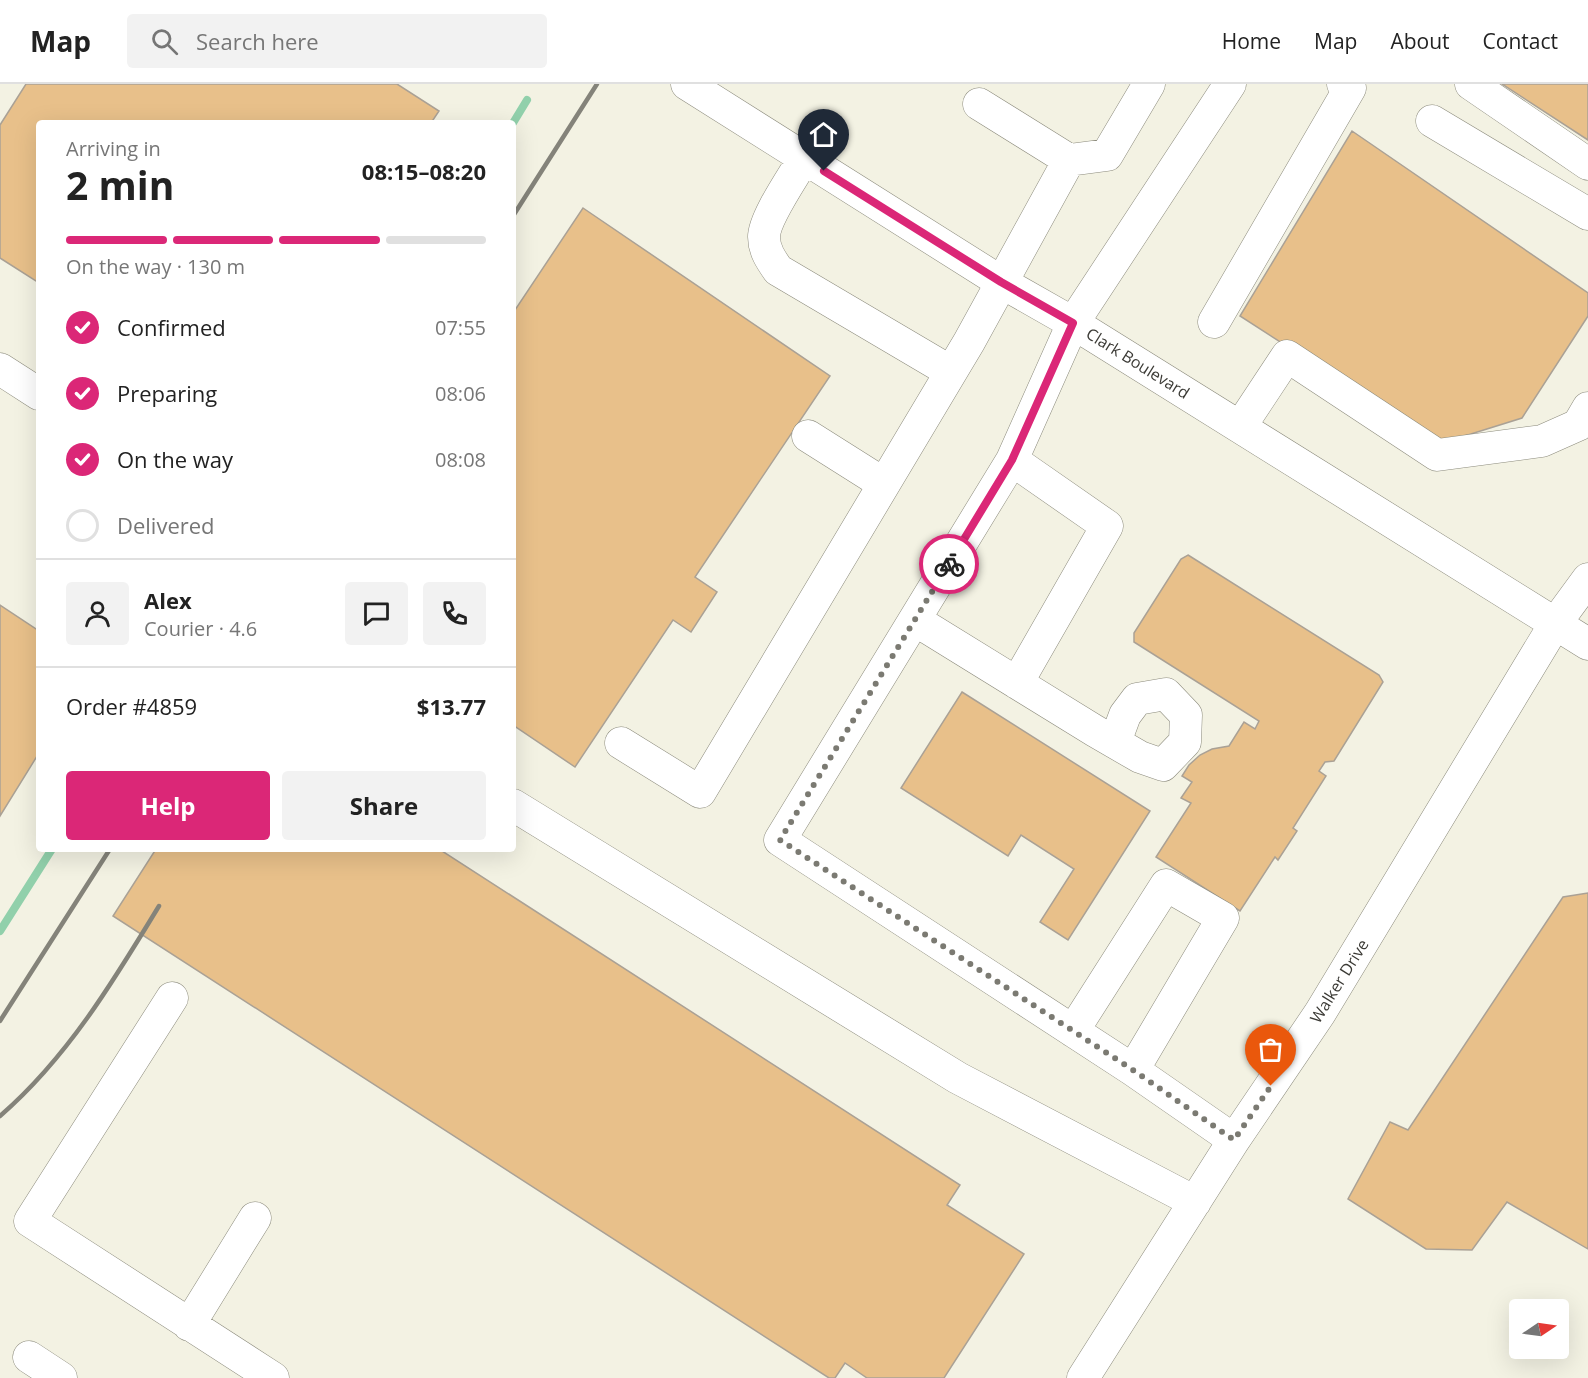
<!DOCTYPE html>
<html lang="en">
<head>
<meta charset="utf-8">
<style>
  :root { --surface:#fff; --page:#f2f2f2; --text:#222; --muted:#767676; --line:#e0e0e0; --accent:#db2777 }
  body { margin:0; font-family:"Open Sans",sans-serif; background:var(--page); color:var(--text); height:100vh; display:flex; flex-direction:column; font-size:22px; white-space:nowrap }
  * { box-sizing:border-box; margin:0 }
  p { font-size:20px; color:var(--muted) }
  .icon { flex:none; width:33px; height:33px; fill:none; stroke:currentColor; stroke-width:2; stroke-linecap:round; stroke-linejoin:round }
  .map { position:relative; flex:1; overflow:hidden }
  .drawer { position:absolute; left:36px; top:36px; width:480px; height:732px; display:flex; flex-direction:column; background:var(--surface); border-radius:6px; box-shadow:0 6px 24px #0002 }
  .drawer>* { flex:none }
  .needle { width:39px; rotate:77deg }
  .controls { position:absolute; left:1509px; top:1215px; display:grid; gap:12px }
  .controls a { display:grid; place-items:center; width:60px; height:60px; border-radius:6px; background:var(--surface); box-shadow:0 6px 24px #0002; font-size:30px }
  .pin { position:absolute; display:grid; place-items:center; width:51px; height:51px; color:#fff; margin:-62px -26px; border-radius:50% 50% 50% 0; rotate:-45deg; box-shadow:0 0 6px #0007 }
  .pin .icon { rotate:45deg }
  .courier { position:absolute; display:grid; place-items:center; width:60px; height:60px; margin:-30px; border:4px solid #db2777; border-radius:50%; background:#fff; color:#222; box-shadow:0 2px 8px #0007 }
  .overview em { font-style:normal; font-weight:700 }
  .overview div { display:flex; flex-direction:column-reverse }
  .overview { display:flex; align-items:center; justify-content:space-between; height:102px; padding:0 30px }
  h1 { font-size:39px; font-weight:700; line-height:45px }
  .bar { display:grid; grid-template-columns:repeat(4,1fr); gap:9px 6px; align-content:center; height:72px; padding:0 30px }
  .bar i { height:8px; border-radius:4px; background:var(--line) }
  .bar .current { background:var(--accent) }
  .bar p { grid-column:span 4 }
  .line { display:flex; align-items:center; gap:15px; padding:0 30px; border-top:2px solid var(--line) }
  .line div { flex:1 }
  .round { display:grid; place-items:center; flex:none; width:63px; height:63px; border-radius:6px; background:var(--page) }
  ol { padding:0 30px; list-style:none }
  li { display:flex; align-items:center; gap:18px; height:66px }
  li p { margin-inline-start:auto }
  li .icon { padding:6px; border-radius:50%; background:var(--accent); color:#fff; stroke-width:4 }
  li:last-child { color:var(--muted) }
  li i { width:33px; height:33px; border:3px solid var(--line); border-radius:50% }
  .cta { display:flex; gap:12px; margin-top:auto; padding:12px 30px }
  .cta a { flex:1; height:69px; border-radius:6px; background:var(--accent); color:#fff; font-size:24px; font-weight:700; line-height:69px; text-align:center }
  .cta a+a { background:var(--page); color:var(--text) }
  header { display:flex; align-items:center; gap:36px; box-sizing:border-box; height:84px; padding:0 30px; background:var(--surface); border-bottom:2px solid var(--line) }
  header strong { font-size:28px }
  nav { display:flex; gap:33px; margin-inline-start:auto; font-size:21px }
  .search { width:420px; height:54px; background:var(--page); display:flex; align-items:center; gap:15px; box-sizing:border-box; padding:0 21px; border-radius:6px; color:var(--muted); font-size:22px }
  .map>svg:first-child { display:block }
  .lines { fill:none; stroke-linecap:round; stroke-linejoin:round }
  .stream { stroke:#91d0ab; stroke-width:8 }
  .building { fill:#e8c08a; stroke:#aaa195; stroke-width:1.5 }
  .minor-casing { stroke:#8c8b7d; stroke-width:33 }
  .minor { stroke:#fff; stroke-width:32 }
  .rail { stroke:#84837a; stroke-width:4.5 }
  .done { stroke:#7b7a72; stroke-width:6; stroke-dasharray:0 10.8 }
  .route { stroke:#db2777; stroke-width:8 }
  .labels { text-anchor:middle; dominant-baseline:central; stroke-width:4.5; stroke-linejoin:round; paint-order:stroke }
  .street-label { font-size:16px; fill:#3b3a35; stroke:#fff }
</style>
</head>
<body>
<header>
<strong>Map</strong>
<div class="search"><svg class="icon" aria-label="search" viewBox="0 0 24 24"><circle cx="10" cy="10" r="6"/><path d="M15 15l6 6"/></svg>Search here</div>
<nav><a>Home</a><a>Map</a><a>About</a><a>Contact</a></nav>
</header>
<div class="map">
<svg width="1588" height="1294" viewBox="0 0 1588 1294">
  <rect width="100%" height="100%" fill="#f3f2e3"/>
  <g class="lines">
    <path class="stream" d="M513 39 527 16
      M0 847 52 765"/>
  </g>
  <path class="building" d="M26 0H397L439 27 431 39H39V199L0 174V41Z
    M1502 0H1588V56Z
    M1352 47 1588 209V232L1522 334 1439 360 1240 232Z
    M583 124 830 292 695 493 717 508 691 548 673 536 575 683 513 641V229Z
    M1188 471 1379 591 1383 598 1334 677 1325 678 1319 687 1326 692 1293 744 1297 747 1278 776 1275 773 1240 827 1156 773 1191 719 1181 714 1192 698 1182 692 1189 681 1200 671 1212 665 1229 662 1244 638 1255 645 1259 637 1134 558V549L1181 475Z
    M0 521 39 547V669L0 732Z
    M962 608 1150 727 1068 856 1040 838 1074 785 1021 751 1008 772 901 704Z
    M156 765H439L960 1101 947 1121 1024 1170 944 1294H867L845 1279 835 1294H829L113 832Z
    M1588 809V1165L1507 1118 1472 1166 1426 1165 1348 1115 1390 1038 1408 1046 1563 813Z"/>
  <g class="lines">
    <defs>
      <path id="minor" d="M687 0 1001 198 1073 239 1588 560
        M1230 0 1073 239 1012 376 780 756 1133 986 1234 1056
        M1471 0 1588 80
        M1432 37 1588 130
        M804 74C794 92 764 134 764 153 764 166 771 176 778 186L951 288
        M1069 76 1107 71 1149 0
        M1214 238 1350 4 1343 0
        M0 285 39 310
        M1240 343 1287 272 1437 371 1542 357 1578 341 1588 324
        M808 352 884 400
        M1012 376 1107 442 1017 599
        M915 536 1095 647 1140 673 1163 681 1185 658 1186 631 1166 610 1137 615 1125 631 1115 658
        M621 659 700 708 969 258 1069 76 979 20
        M513 721 958 994 1195 1118
        M172 914 30 1137 273 1294
        M1073 947 1166 801 1223 834 1133 986
        M189 1241 255 1134
        M29 1273 61 1294
        M1083 1294 1234 1056 1320 929 1555 540 1588 495"/>
    </defs>
    <use href="#minor" class="minor-casing"/>
    <use href="#minor" class="minor"/>
    <path class="rail" d="M513 132 597 0
      M0 937 110 765
      M0 1032C67 974 113 898 159 822"/>
  </g>
  <g class="lines">
    <path class="done" d="M949 480 780 756 1133 986 1234 1056 1271 1002"/>
    <path class="route" d="M824 87 1001 198 1073 239 1012 376 949 480"/>
  </g>
  <g class="labels">
    <g class="street-label">
      <text transform="translate(1138 279) rotate(32)">Clark Boulevard</text>
      <text transform="translate(1339 897) rotate(-58)">Walker Drive</text>
    </g>
  </g>
</svg>
<div class="controls">
<a><svg class="needle" viewBox="-14 -14 28 28"><path d="M0-13l5 13h-10z" fill="#e53935"/><path d="M0 13l5-13h-10z" fill="#767676"/></svg></a>
</div>
<div class="pin" style="left:1271px;top:1002px;background:#ea580c"><svg class="icon" aria-label="bag" viewBox="0 0 24 24"><path d="M5 8h14l-1 12H6zM9 8a3 3 0 0 1 6 0"/></svg></div>
<div class="pin" style="left:824px;top:87px;background:#1f2937"><svg class="icon" aria-label="home" viewBox="0 0 24 24"><path d="M3 11l9-7 9 7M6 9v11h12V9"/></svg></div>
<div class="courier" style="left:949px;top:480px"><svg class="icon" aria-label="bike" viewBox="0 0 24 24"><circle cx="6" cy="16" r="4"/><circle cx="18" cy="16" r="4"/><path d="M6 16l4-8h5l3 8M10 8l3 8H6M13 5h3"/></svg></div>
<section class="drawer">
<div class="overview"><div><h1>2 min</h1><p>Arriving in</p></div><em>08:15–08:20</em></div>
<div class="bar"><i class="current"></i><i class="current"></i><i class="current"></i><i></i><p>On the way · 130 m</p></div>
<ol>
<li><svg class="icon" aria-label="check" viewBox="0 0 24 24"><path d="M5 12l5 5 9-10"/></svg>Confirmed<p>07:55</p></li>
<li><svg class="icon" aria-label="check" viewBox="0 0 24 24"><path d="M5 12l5 5 9-10"/></svg>Preparing<p>08:06</p></li>
<li><svg class="icon" aria-label="check" viewBox="0 0 24 24"><path d="M5 12l5 5 9-10"/></svg>On the way<p>08:08</p></li>
<li><i></i>Delivered</li>
</ol>
<div class="line" style="height:108px"><a class="round"><svg class="icon" aria-label="person" viewBox="0 0 24 24"><circle cx="12" cy="8" r="4"/><path d="M4 21q1-7 8-7t8 7"/></svg></a><div><b>Alex</b><p>Courier · 4.6</p></div><a class="round"><svg class="icon" aria-label="chat" viewBox="0 0 24 24"><path d="M4 5h16v11H9l-5 4z"/></svg></a><a class="round"><svg class="icon" aria-label="phone" viewBox="0 0 24 24"><path d="M5 4h4l2 5-3 2q2 4 5 5l2-3 5 2v4C11 20 4 13 5 4z"/></svg></a></div>
<div class="line" style="height:78px"><div>Order #4859</div><b>$13.77</b></div>
<div class="cta"><a>Help</a><a>Share</a></div>
</section>
</div>
</body>
</html>
